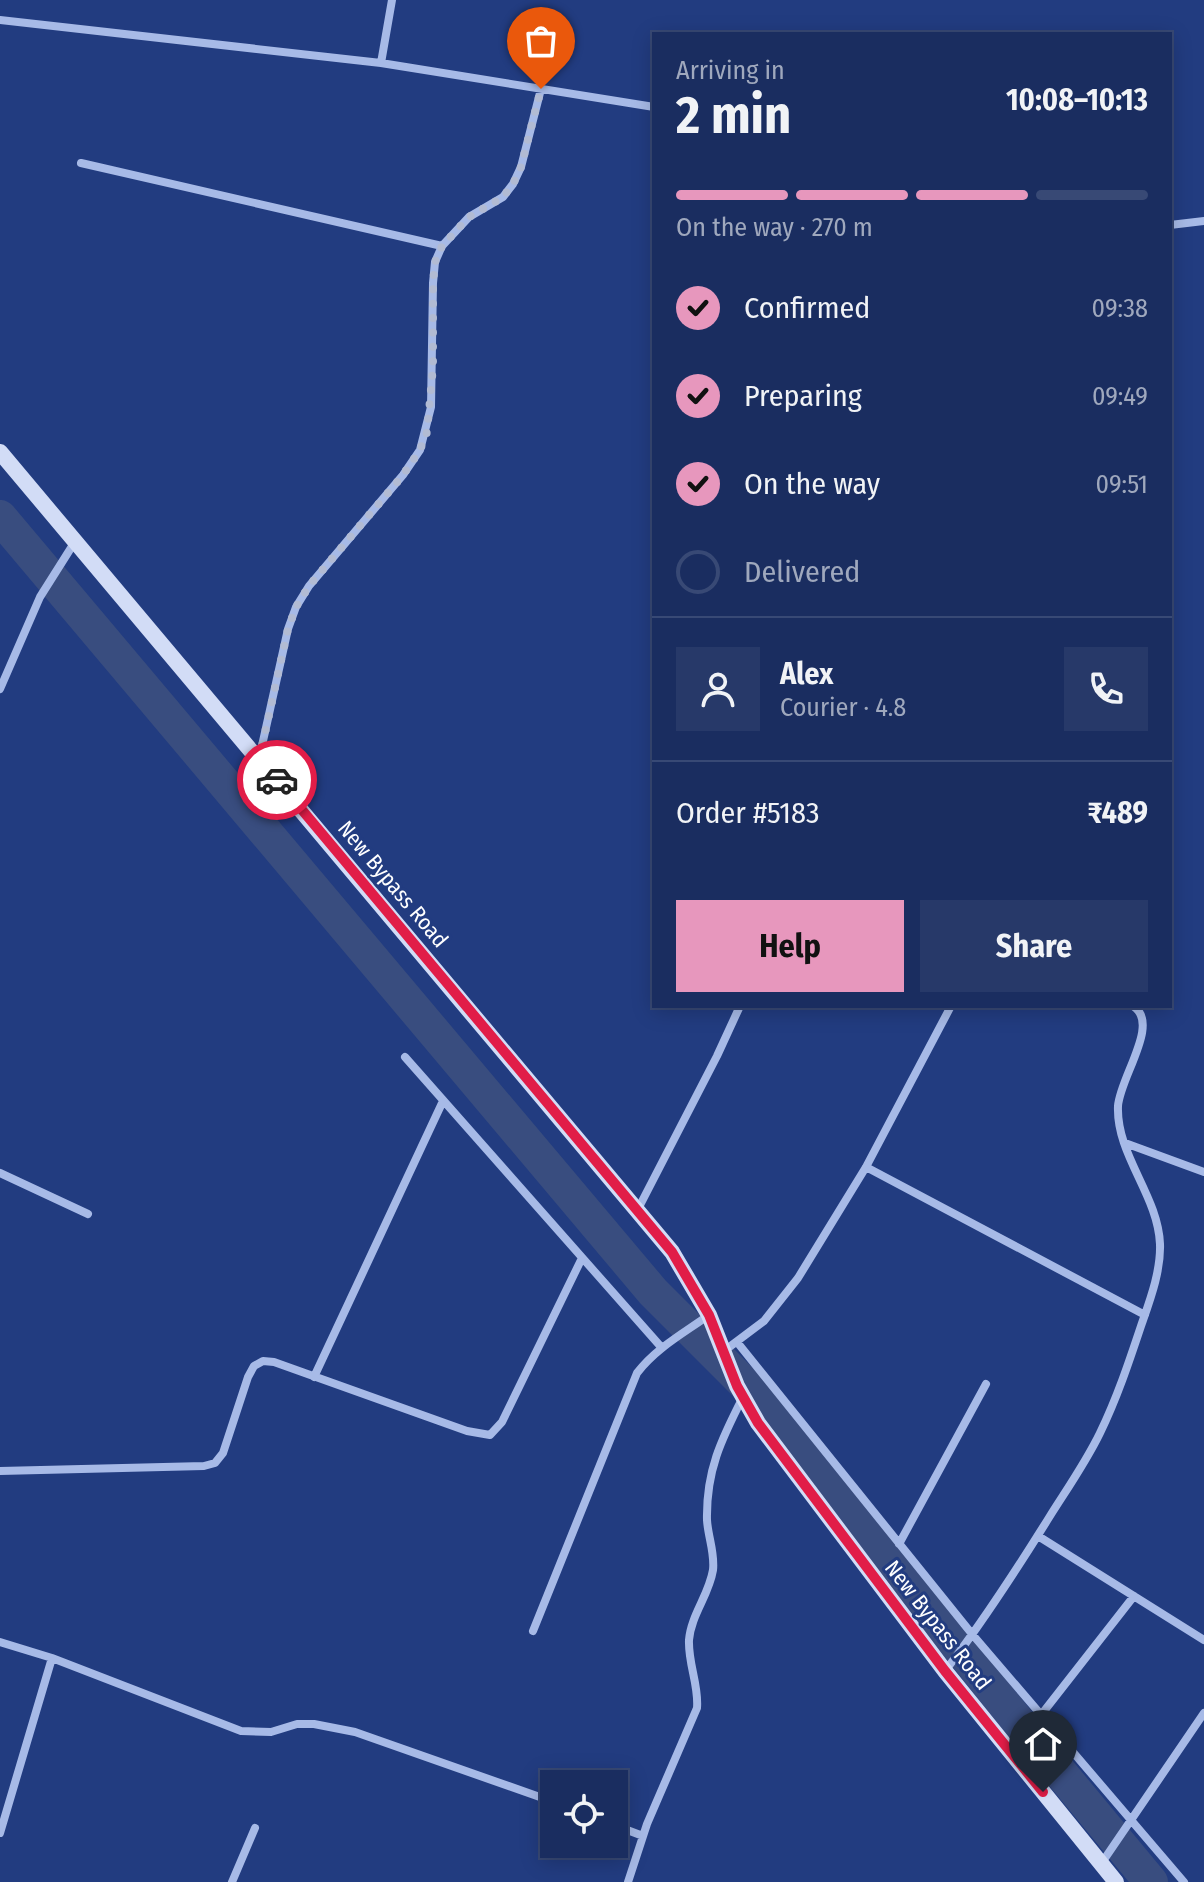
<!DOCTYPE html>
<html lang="en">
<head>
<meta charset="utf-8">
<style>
  :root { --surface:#1a2d60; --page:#273969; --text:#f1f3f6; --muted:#9fa8bd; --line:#384975; --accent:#e797bd }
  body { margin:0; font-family:"Fira Sans Condensed",sans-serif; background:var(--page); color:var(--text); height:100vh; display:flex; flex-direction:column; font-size:30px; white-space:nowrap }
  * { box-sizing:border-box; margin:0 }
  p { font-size:26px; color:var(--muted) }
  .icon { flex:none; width:44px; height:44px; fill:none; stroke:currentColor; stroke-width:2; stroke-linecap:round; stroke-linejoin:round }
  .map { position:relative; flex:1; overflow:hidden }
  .drawer { position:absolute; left:652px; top:32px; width:520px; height:976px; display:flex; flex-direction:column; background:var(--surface); border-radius:0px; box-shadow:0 4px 20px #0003,0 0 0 2px var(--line) }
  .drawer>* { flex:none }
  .fabs { position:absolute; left:540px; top:1770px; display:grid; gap:16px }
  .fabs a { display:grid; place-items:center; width:88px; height:88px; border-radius:0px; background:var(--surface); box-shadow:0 4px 20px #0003,0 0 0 2px var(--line); font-size:40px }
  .pin { position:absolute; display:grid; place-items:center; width:68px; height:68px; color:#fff; margin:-82px -34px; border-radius:50% 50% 50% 0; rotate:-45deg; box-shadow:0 0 8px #0007 }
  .pin .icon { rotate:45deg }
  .courier { position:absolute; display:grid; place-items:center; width:80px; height:80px; margin:-40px; border:6px solid #e11d48; border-radius:50%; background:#fff; color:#222; box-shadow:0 2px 10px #0007 }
  .summary em { font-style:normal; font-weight:700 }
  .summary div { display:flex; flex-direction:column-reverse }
  .summary { display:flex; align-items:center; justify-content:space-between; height:136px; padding:0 24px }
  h1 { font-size:52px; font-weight:700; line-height:60px }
  .bar { display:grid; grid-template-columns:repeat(4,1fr); gap:12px 8px; align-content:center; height:96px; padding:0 24px }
  .bar i { height:10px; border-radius:6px; background:var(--line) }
  .bar .current { background:var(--accent) }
  .bar p { grid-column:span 4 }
  .line { display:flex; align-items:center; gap:20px; padding:0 24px; border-top:2px solid var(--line) }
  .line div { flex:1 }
  .round { display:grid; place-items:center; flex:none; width:84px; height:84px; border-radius:0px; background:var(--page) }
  ol { padding:0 24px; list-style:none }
  li { display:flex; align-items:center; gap:24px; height:88px }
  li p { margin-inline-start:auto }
  li .icon { padding:8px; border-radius:50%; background:var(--accent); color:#111; stroke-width:4 }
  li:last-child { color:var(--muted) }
  li i { width:44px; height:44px; border:4px solid var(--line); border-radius:50% }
  .cta { display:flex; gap:16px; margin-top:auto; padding:16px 24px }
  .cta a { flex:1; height:92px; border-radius:0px; background:var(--accent); color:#111; font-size:32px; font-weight:700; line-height:92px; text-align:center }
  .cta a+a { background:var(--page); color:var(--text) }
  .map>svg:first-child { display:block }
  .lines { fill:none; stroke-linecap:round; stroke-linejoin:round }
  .canal { stroke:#394d7f; stroke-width:34 }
  .street { stroke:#a7bae7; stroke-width:8 }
  .secondary { stroke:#d2dcf6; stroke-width:16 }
  .done { stroke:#b2bbd3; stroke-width:8; stroke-dasharray:0 14.4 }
  .route { stroke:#e11d48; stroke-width:10 }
  .labels { text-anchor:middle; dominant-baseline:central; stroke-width:6; stroke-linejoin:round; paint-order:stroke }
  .street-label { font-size:22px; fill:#fff; stroke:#223c80 }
</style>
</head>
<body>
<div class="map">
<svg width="1204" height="1882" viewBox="0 0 1204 1882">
  <rect width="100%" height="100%" fill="#223c80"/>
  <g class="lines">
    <path class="canal" d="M0 517 653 1292 758 1397 1025 1730 1151 1882"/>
    <path class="street" d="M0 20 381 63 654 107
      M381 63 392 0
      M81 163 442 246
      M1170 225 1204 221
      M0 689 40 597 76 540
      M259 759 288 629 296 607 309 586 403 475 420 450 431 407 433 283 435 262 442 246 469 217 503 197 513 184 521 167 541 89
      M405 1057 662 1348
      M1125 1143 1204 1172
      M866 1167 1145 1315
      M0 1173 88 1214
      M637 1211 717 1056 740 1006
      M737 1342 972 1634 1184 1882
      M724 1351 764 1321 798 1278 866 1167 951 1006
      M314 1377 443 1101
      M0 1471 204 1466 215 1463 223 1453 248 1377 254 1366 263 1361 274 1362 467 1431 490 1435 502 1422 582 1258
      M1038 1536 1204 1640
      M899 1544 986 1384
      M533 1631 637 1373C656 1348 684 1333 709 1315
      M0 1642 52 1658 241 1731 271 1732 297 1724H314L355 1732 554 1802
      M945 1671C983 1622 1017 1569 1050 1516 1067 1489 1086 1462 1100 1433 1117 1398 1129 1362 1141 1326 1150 1300 1161 1271 1160 1244 1158 1195 1116 1155 1118 1106 1120 1077 1161 1023 1133 1006
      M1041 1715 1134 1596
      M614 1825 643 1836
      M0 1833 52 1658
      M1101 1864 1204 1713
      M232 1882 255 1828
      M628 1882 647 1824 697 1708C699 1685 688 1664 689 1640 691 1615 709 1595 713 1570 715 1553 708 1537 707 1520 706 1471 721 1440 743 1397"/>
    <path class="secondary" d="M0 452 672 1252 709 1315 737 1386 758 1423 945 1671 1116 1882"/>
  </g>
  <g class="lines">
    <path class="done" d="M277 780 259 760 288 629 296 607 309 586 403 475 420 450 427 432 433 367V283L435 262 442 246 469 217 503 197 513 184 521 167 541 89"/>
    <path class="route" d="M277 780 672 1252 709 1315 737 1386 758 1423 945 1671 1043 1792"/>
  </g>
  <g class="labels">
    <g class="street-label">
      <text transform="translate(393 884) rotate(50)">New Bypass Road</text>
      <text transform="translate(938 1625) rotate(52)">New Bypass Road</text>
    </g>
  </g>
</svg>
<div class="fabs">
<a><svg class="icon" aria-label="locate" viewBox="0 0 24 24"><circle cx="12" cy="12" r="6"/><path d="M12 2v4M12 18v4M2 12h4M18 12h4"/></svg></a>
</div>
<div class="pin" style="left:541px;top:89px;background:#ea580c"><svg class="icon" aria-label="bag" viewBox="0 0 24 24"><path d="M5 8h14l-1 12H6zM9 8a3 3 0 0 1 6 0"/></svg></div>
<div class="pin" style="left:1043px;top:1792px;background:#1f2937"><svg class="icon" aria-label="home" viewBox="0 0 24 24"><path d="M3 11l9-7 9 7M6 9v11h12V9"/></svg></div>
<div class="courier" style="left:277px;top:780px"><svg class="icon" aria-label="car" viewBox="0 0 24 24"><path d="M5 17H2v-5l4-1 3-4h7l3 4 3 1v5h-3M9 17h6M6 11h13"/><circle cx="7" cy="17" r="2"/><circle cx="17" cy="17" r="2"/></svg></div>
<section class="drawer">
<div class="summary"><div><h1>2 min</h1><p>Arriving in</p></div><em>10:08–10:13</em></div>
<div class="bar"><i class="current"></i><i class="current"></i><i class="current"></i><i></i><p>On the way · 270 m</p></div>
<ol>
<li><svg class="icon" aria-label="check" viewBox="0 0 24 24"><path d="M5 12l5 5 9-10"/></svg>Confirmed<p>09:38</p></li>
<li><svg class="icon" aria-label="check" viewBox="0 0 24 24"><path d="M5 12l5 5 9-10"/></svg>Preparing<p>09:49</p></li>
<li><svg class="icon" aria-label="check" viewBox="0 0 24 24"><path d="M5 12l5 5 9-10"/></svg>On the way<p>09:51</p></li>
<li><i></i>Delivered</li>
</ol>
<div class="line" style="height:144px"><a class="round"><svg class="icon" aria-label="person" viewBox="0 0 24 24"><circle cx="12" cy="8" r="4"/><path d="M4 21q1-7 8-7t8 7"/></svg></a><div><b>Alex</b><p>Courier · 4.8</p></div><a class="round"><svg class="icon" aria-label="phone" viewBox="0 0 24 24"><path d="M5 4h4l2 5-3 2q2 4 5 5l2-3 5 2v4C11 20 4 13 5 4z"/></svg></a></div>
<div class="line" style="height:104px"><div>Order #5183</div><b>₹489</b></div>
<div class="cta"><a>Help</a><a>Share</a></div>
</section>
</div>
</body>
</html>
